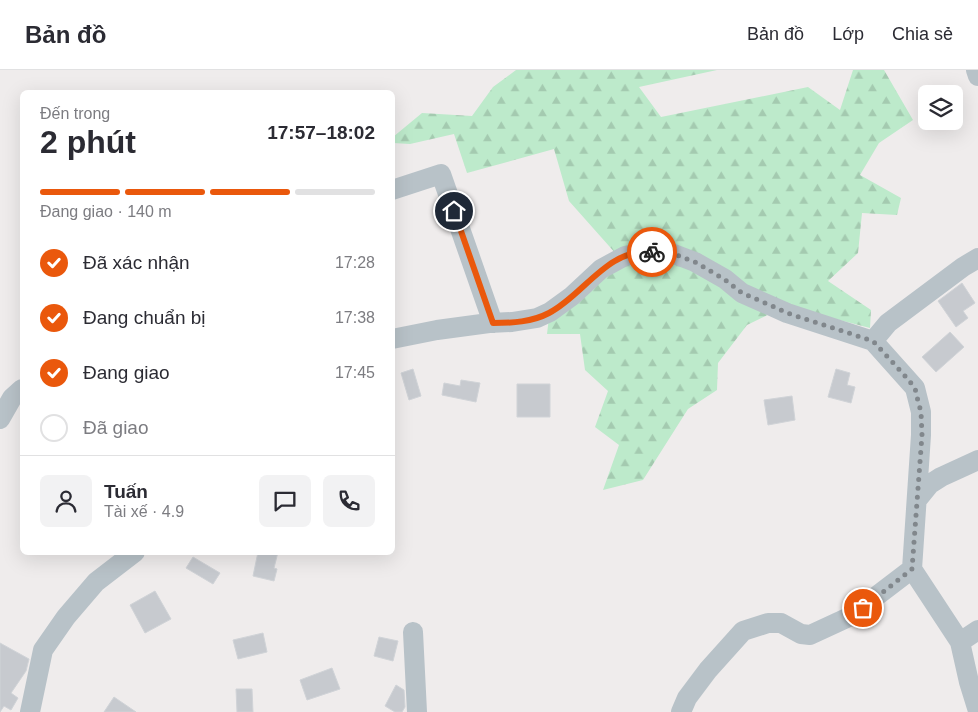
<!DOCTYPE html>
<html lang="vi">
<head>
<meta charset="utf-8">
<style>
  :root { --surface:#fff; --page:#f2f2f3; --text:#2b2b33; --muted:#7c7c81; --line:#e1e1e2; --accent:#ea580c }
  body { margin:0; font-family:Arial,sans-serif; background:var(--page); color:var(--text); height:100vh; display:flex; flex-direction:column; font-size:19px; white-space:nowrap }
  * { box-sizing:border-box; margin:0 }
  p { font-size:16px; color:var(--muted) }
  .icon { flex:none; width:28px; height:28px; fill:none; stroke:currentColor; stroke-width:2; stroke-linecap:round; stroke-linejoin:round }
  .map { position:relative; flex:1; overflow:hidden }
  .sheet { position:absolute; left:20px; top:20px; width:375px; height:465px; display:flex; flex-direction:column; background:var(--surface); border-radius:8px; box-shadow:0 5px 20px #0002 }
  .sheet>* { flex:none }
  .controls { position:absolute; left:918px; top:15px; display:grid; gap:10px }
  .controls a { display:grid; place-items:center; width:45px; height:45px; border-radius:8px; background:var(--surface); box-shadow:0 5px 20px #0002; font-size:25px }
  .pin { position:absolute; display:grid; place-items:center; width:42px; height:42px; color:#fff; margin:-21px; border:2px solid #fff; border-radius:50%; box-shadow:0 1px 5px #0007 }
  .courier { position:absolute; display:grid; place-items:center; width:50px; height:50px; margin:-25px; border:4px solid #ea580c; border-radius:50%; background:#fff; color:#222; box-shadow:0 1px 6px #0007 }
  .headline em { font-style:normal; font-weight:600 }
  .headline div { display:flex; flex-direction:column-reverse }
  .headline { display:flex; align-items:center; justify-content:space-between; height:85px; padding:0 20px }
  h1 { font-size:32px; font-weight:600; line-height:38px }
  .bar { display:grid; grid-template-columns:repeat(4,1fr); gap:8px 5px; align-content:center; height:60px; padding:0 20px }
  .bar i { height:6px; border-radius:4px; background:var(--line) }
  .bar .current { background:var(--accent) }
  .bar p { grid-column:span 4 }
  .line { display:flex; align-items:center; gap:12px; padding:0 20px; border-top:1px solid var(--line) }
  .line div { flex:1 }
  .round { display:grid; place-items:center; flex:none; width:52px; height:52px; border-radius:8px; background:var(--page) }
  ol { padding:0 20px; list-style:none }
  li { display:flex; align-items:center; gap:15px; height:55px }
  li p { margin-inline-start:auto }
  li .icon { padding:5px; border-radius:50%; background:var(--accent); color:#fff; stroke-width:4 }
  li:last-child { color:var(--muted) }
  li i { width:28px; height:28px; border:2px solid var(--line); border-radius:50% }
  header { display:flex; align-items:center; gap:30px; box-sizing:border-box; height:70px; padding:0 25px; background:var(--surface); border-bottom:1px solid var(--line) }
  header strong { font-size:24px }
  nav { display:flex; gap:28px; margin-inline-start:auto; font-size:18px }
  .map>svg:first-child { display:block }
  .forest { fill:url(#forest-firs) }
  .building { fill:#c7cacf; stroke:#d0d3d7 }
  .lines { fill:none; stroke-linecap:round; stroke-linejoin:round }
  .minor { stroke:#b8c2c8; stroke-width:20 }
  .done { stroke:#81878c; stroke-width:5; stroke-dasharray:0 9 }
  .route { stroke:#ea580c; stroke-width:6 }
</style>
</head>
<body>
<header>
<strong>Bản đồ</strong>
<nav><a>Bản đồ</a><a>Lớp</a><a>Chia sẻ</a></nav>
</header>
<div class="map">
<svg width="978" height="642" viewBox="0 0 978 642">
  <defs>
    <pattern id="forest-firs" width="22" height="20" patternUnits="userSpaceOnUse" patternTransform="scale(1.25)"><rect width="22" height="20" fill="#bdeacb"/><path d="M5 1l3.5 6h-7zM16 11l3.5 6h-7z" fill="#a4cab0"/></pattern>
  </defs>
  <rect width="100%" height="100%" fill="#efecec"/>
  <path class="forest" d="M516 0H717L639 17 661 47 808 17 840 40 853 0H884L913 50 879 73 860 105 901 128 897 145 862 143 858 183 828 211 871 240 870 258 786 236 747 255 718 293 717 320 688 339 643 410 603 420 619 375 595 357 608 321 585 300 580 264H547L550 239 617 185 569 131 554 79 467 103 454 64 410 74 393 73V67L422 43 472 46 493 17Z"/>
  <path class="building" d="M962 213 975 233 963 241 968 248 956 257 938 231Z
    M950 262 964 277 936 302 922 287Z
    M413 299 421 326 409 330 401 303Z
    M836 299 850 303 847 315 855 317 851 333 828 327Z
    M461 310 480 313 476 332 442 325 444 313 460 316Z
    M517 314H550V347H517Z
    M792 326 795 350 768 355 764 330Z
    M258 482H278L274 498 277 499 274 511 253 506Z
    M193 487 220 503 213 514 186 498Z
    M155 521 171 549 145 563 130 535Z
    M263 563 267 582 238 589 233 570Z
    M379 567 398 571 393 591 374 586Z
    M0 573 29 589 26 601 11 623 18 628 11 640 4 636 0 642Z
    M332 598 340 619 307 630 300 610Z
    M396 615 404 620 405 637 402 642H395L385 636Z
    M236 619H252L253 642H237Z
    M114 627 136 642H104Z"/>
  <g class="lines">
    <path class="minor" d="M976 0 978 6
      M392 120 441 104 493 253
      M392 269 437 260 489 253 512 252 537 248 550 242 572 226 601 199 625 186 648 181 674 184 695 192 725 209 742 223 787 243 873 271 915 318 921 342V365L912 499
      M873 271 888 253 963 197 978 188
      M0 349 12 328 22 319
      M917 430 930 414 941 407 978 390
      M413 562 417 642
      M960 572 978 560
      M30 642 43 580 66 547 96 512 135 482
      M681 642 687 628 708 600 743 561 768 553H781L801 564 810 565 849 547 912 499 960 572 969 612 978 641"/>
  </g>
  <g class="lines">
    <path class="done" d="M652 182 674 184 695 192 724 209 742 223 772 236 787 243 873 271 906 307 915 318 917 327 921 342 922 365 912 499 863 538"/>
    <path class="route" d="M454 141 493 253C512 253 532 252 549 243 584 225 607 178 652 182"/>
  </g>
</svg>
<div class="controls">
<a><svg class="icon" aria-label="layers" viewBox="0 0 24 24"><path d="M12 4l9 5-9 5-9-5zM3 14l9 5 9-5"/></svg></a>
</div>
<div class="pin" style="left:863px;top:538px;background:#ea580c"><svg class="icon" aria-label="bag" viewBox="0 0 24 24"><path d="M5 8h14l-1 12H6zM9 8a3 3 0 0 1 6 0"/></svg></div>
<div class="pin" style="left:454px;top:141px;background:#1f2937"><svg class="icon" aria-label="home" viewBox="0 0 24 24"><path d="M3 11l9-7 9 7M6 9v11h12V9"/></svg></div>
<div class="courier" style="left:652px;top:182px"><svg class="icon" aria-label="bike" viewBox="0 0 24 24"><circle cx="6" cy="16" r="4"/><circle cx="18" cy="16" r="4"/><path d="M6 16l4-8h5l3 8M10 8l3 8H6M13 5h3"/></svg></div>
<section class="sheet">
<div class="headline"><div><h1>2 phút</h1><p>Đến trong</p></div><em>17:57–18:02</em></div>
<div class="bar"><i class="current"></i><i class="current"></i><i class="current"></i><i></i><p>Đang giao · 140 m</p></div>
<ol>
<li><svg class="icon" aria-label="check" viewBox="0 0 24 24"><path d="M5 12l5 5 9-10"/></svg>Đã xác nhận<p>17:28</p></li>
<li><svg class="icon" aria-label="check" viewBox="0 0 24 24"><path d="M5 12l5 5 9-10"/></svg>Đang chuẩn bị<p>17:38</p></li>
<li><svg class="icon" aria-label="check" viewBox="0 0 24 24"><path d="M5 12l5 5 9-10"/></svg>Đang giao<p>17:45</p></li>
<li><i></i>Đã giao</li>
</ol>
<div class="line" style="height:90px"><a class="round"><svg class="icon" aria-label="person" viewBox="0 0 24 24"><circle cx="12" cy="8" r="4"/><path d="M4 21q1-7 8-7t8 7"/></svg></a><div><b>Tuấn</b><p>Tài xế · 4.9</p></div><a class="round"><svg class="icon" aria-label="chat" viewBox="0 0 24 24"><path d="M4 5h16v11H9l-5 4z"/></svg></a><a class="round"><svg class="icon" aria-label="phone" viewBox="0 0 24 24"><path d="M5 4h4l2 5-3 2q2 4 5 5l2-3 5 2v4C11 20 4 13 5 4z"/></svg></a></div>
</section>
</div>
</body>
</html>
